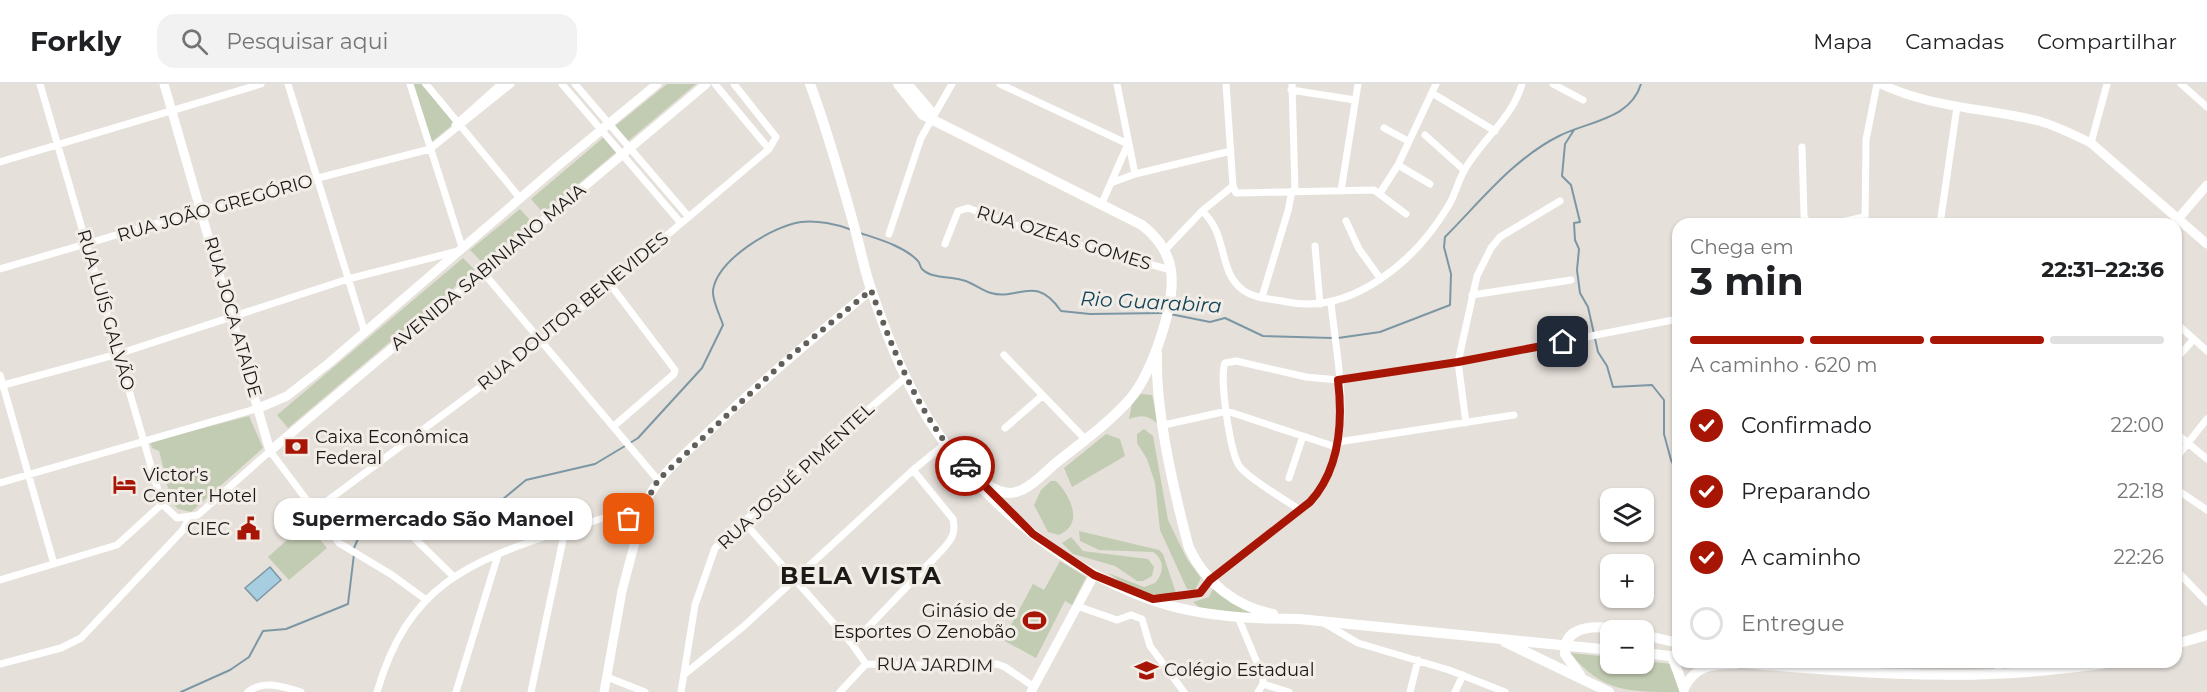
<!DOCTYPE html>
<html lang="pt">
<head>
<meta charset="utf-8">
<style>
  :root { --surface:#fff; --page:#f2f2f2; --text:#202124; --muted:#757577; --line:#e0e0e0; --accent:#a71605 }
  body { margin:0; font-family:Montserrat,sans-serif; background:var(--page); color:var(--text); height:100vh; display:flex; flex-direction:column; font-size:22px; white-space:nowrap }
  * { box-sizing:border-box; margin:0 }
  p { font-size:20px; color:var(--muted) }
  .icon { flex:none; width:33px; height:33px; fill:none; stroke:currentColor; stroke-width:2; stroke-linecap:round; stroke-linejoin:round }
  .map { position:relative; flex:1; overflow:hidden }
  .sheet { position:absolute; left:1672px; top:134px; width:510px; height:450px; display:flex; flex-direction:column; background:var(--surface); border-radius:18px; box-shadow:0 2px 4px #0004 }
  .sheet>* { flex:none }
  .tools { position:absolute; left:1600px; top:404px; display:grid; gap:12px }
  .tools a { display:grid; place-items:center; width:54px; height:54px; border-radius:12px; background:var(--surface); box-shadow:0 2px 4px #0004; font-size:30px }
  .pin { position:absolute; display:grid; place-items:center; width:51px; height:51px; color:#fff; margin:-26px; border-radius:12px; box-shadow:0 3px 9px #0006 }
  .courier { position:absolute; display:grid; place-items:center; width:60px; height:60px; margin:-30px; border:4px solid #a71605; border-radius:50%; background:#fff; color:#222; box-shadow:0 2px 8px #0007 }
  .bubble { position:absolute; height:42px; border-radius:18px; background:var(--surface); box-shadow:0 2px 4px #0004; font-size:20px; font-weight:700; line-height:42px; text-align:center }
  .summary em { font-style:normal; font-weight:700 }
  .summary div { display:flex; flex-direction:column-reverse }
  .summary { display:flex; align-items:center; justify-content:space-between; height:102px; padding:0 18px }
  h1 { font-size:39px; font-weight:700; line-height:45px }
  .bar { display:grid; grid-template-columns:repeat(4,1fr); gap:9px 6px; align-content:center; height:72px; padding:0 18px }
  .bar i { height:8px; border-radius:4px; background:var(--line) }
  .bar .selected { background:var(--accent) }
  .bar p { grid-column:span 4 }
  ol { padding:0 18px; list-style:none }
  li { display:flex; align-items:center; gap:18px; height:66px }
  li p { margin-inline-start:auto }
  li .icon { padding:6px; border-radius:50%; background:var(--accent); color:#fff; stroke-width:4 }
  li:last-child { color:var(--muted) }
  li i { width:33px; height:33px; border:3px solid var(--line); border-radius:50% }
  header { display:flex; align-items:center; gap:36px; box-sizing:border-box; height:84px; padding:0 30px; background:var(--surface); border-bottom:2px solid var(--line) }
  header strong { font-size:28px }
  nav { display:flex; gap:33px; margin-inline-start:auto; font-size:21px }
  .search { width:420px; height:54px; background:var(--page); display:flex; align-items:center; gap:15px; box-sizing:border-box; padding:0 21px; border-radius:18px; color:var(--muted); font-size:22px }
  .map>svg:first-child { display:block }
  .green { fill:#c2ccb2 }
  .water { fill:#a6cde0; stroke:#7c97a4; stroke-width:1.5 }
  .lines { fill:none; stroke-linecap:round; stroke-linejoin:round }
  .stream { stroke:#7c97a4; stroke-width:2 }
  .street { stroke:#fff; stroke-width:7 }
  .secondary { stroke:#fff; stroke-width:9 }
  .primary { stroke:#fff; stroke-width:10 }
  .done { stroke:#625f5b; stroke-width:6; stroke-dasharray:0 10.8 }
  .route { stroke:#a71605; stroke-width:8 }
  .labels { text-anchor:middle; dominant-baseline:central; stroke-width:6; stroke-linejoin:round; paint-order:stroke }
  .street-label { font-size:18px; fill:#1b1917; stroke:#f3ede7 }
  .poi-label { font-size:18px; fill:#1b1917; stroke:#f3ede7; text-anchor:start }
  .water-label { font-size:20px; font-style:italic; fill:#104459; stroke:#f3ede7 }
  .district-label { font-size:24px; font-weight:bold; letter-spacing:1.5px; fill:#1b1917; stroke:#f3ede7 }
</style>
</head>
<body>
<header>
<strong>Forkly</strong>
<div class="search"><svg class="icon" aria-label="search" viewBox="0 0 24 24"><circle cx="10" cy="10" r="6"/><path d="M15 15l6 6"/></svg>Pesquisar aqui</div>
<nav><a>Mapa</a><a>Camadas</a><a>Compartilhar</a></nav>
</header>
<div class="map">
<svg width="2207" height="608" viewBox="0 0 2207 608">
  <rect width="100%" height="100%" fill="#e6e0da"/>
  <path class="green" d="M412 0H421L456 38 429 60Z
    M667 0H696L627 58 614 43Z
    M604 53 619 66 543 129 531 115Z
    M520 125 531 137 483 179 470 166Z
    M463 174 475 186 288 344 277 331Z
    M1141 310 1152 311 1159 341C1149 332 1143 330 1129 335L1132 320Z
    M249 332 263 364 191 428 178 425 167 413 170 408 163 392 165 390 159 367 152 364 150 358Z
    M1144 345 1153 352 1168 436 1187 475 1201 494 1195 506 1187 505 1160 446 1155 399 1147 375 1137 359V350Z
    M1106 350 1120 355 1125 372 1072 403 1064 384Z
    M1051 397H1056C1070 411 1085 440 1059 451L1048 448 1034 421 1041 406Z
    M306 439 327 464 289 496 268 473Z
    M1079 447 1159 466 1163 470 1176 509C1150 515 1129 504 1108 489L1144 503 1155 499C1164 489 1165 476 1153 468L1099 466 1080 457Z
    M1071 453 1083 467 1148 475 1154 483 1152 492 1143 497H1137L1115 482 1073 470 1062 459Z
    M1060 477 1086 493 1072 521 1065 517 1036 574 1003 556 1033 500 1044 506Z
    M1213 505 1252 530 1200 524 1193 518 1209 513Z
    M1570 569 1611 573V579H1644V577L1672 580 1678 596 1679 608C1627 608 1602 608 1570 569Z"/>
  <path class="water" d="M270 483 281 496 257 517 245 504Z"/>
  <g class="lines">
    <path class="stream" d="M1574 46 1565 60 1562 92 1571 101 1580 138 1574 139 1575 156 1579 165 1577 186 1580 209 1588 223 1598 268 1607 282 1613 303 1652 301 1664 316V350L1671 376 1678 390
      M860 149C878 155 904 162 918 177 920 179 920 183 922 185 932 195 949 192 962 196 972 198 981 206 991 209 1018 217 1035 189 1061 227L1090 230 1164 229
      M1170 230 1210 238 1225 234 1263 252 1333 254
      M1338 254 1380 248 1450 221 1451 190 1444 163 1445 153C1480 118 1513 75 1559 52 1588 37 1630 36 1641 0
      M630 359 638 354 702 284 723 241C720 231 712 217 713 206 718 175 773 142 801 138 817 136 837 140 852 146
      M1678 411V420
      M354 464 364 441 381 430 444 420 480 422 497 420 526 396 595 380 625 362
      M181 608 230 586 249 573 263 547 286 545 348 520 354 470"/>
    <path class="street" d="M40 0 162 420 177 434 198 431 270 367 339 459 392 491 425 515
      M288 0 365 249
      M410 0 462 163
      M426 0 520 114
      M562 0 680 138
      M575 0 688 132
      M715 0 769 65
      M1000 0 1128 60 1102 119
      M1117 0 1135 90
      M1226 0 1233 102 1236 109 1374 106 1406 130
      M1292 0 1295 107
      M1553 0 1583 16
      M2181 0 2207 23
      M1291 6 1355 16
      M1432 9 1495 47
      M455 41 501 0
      M1384 44 1408 57
      M1425 51 1464 86
      M2091 59 2107 0
      M1802 63 1804 132 1808 140
      M0 78 261 0
      M1398 81 1430 100
      M1111 99 1135 90 1231 67
      M1341 107 1358 0
      M1380 109 1398 81 1436 0
      M1202 127C1229 151 1217 187 1243 206 1255 215 1273 215 1287 218 1352 231 1415 177 1447 124 1455 113 1457 99 1464 87 1481 56 1512 35 1522 0
      M1346 137 1359 165 1380 194
      M1832 140 1864 133
      M1865 140 1866 56 1877 0
      M1940 140 1957 23
      M889 150 921 54 952 0
      M945 160 958 127 968 124 1046 152 1171 186
      M1315 162 1320 220
      M1164 167 1202 127 1233 102
      M0 185 253 111 430 65 511 0
      M482 187 658 396
      M610 200 675 286 674 290 614 342
      M1472 211 1571 196
      M1262 213 1288 127 1292 107
      M2176 239 2207 267
      M1004 271 1086 356
      M2176 275 2194 255
      M0 291 54 480
      M0 302 118 270 348 195 458 167
      M1466 339 1458 278 1477 192 1491 164 1500 153 1560 117
      M1164 341 1227 327 1336 363
      M1005 344 1042 312
      M2176 349 2207 375
      M1338 358 1514 331
      M2176 374 2207 335
      M1289 394 1303 352
      M0 399 259 324
      M2176 405 2207 426
      M315 426 542 257 769 65 776 53 734 0
      M1300 426C1283 414 1253 398 1240 383 1230 371 1219 292 1225 279L1236 277 1306 293 1338 296 1458 278 1678 235
      M743 437 852 560 866 580
      M403 443 454 493
      M2176 486 2207 518
      M0 496 117 461 162 420
      M1156 515 1200 509 1210 496 1310 418C1359 364 1337 283 1331 218
      M1077 522 1117 536 1131 531 1142 535 1150 562 1184 608
      M1238 533 1263 593V600L1258 608
      M1324 539 1358 559 1449 586 1505 608
      M852 560 943 465C952 455 956 449 953 435L913 386
      M0 580 61 564 81 554 182 447 190 433
      M866 580 969 582 997 580 1005 583 1034 603
      M686 589 744 542 913 386 945 360
      M1996 590 2001 578
      M607 593 645 608
      M1263 600 1289 608
      M248 608C264 595 283 603 301 608
      M377 608C408 502 466 478 565 446
      M456 608 498 471
      M531 608 565 446 610 432 640 438
      M681 608 695 521 715 464 826 362 906 293
      M840 608 866 580
      M1410 608 1418 576
      M1455 608 1463 591"/>
    <path class="secondary" d="M164 0 270 367 706 0
      M908 0 930 26 933 36
      M1881 0C1931 24 1986 24 2039 37 2057 42 2074 51 2091 59L2207 160
      M2177 136 2207 101
      M259 324 287 312 329 279 560 80 657 0
      M604 608 622 507 645 420C658 391 685 370 708 348 760 298 815 252 871 206
      M1031 608 1094 491"/>
    <path class="primary" d="M810 0C827 45 840 92 853 138 860 162 864 186 872 208 889 258 909 309 939 351 993 429 1075 492 1164 520 1207 533 1254 535 1299 535L1611 566
      M898 0 923 31 1142 141C1156 152 1168 167 1171 186 1176 220 1152 289 1130 315 1109 339 1081 359 1057 378 1046 387 1030 405 1016 408 1006 411 995 406 986 400
      M1157 270C1155 327 1174 408 1189 464 1205 498 1236 523 1273 530
      M1644 551 1678 559
      M1505 558 1609 608
      M2176 560 2207 551
      M1644 569 1678 573
      M1672 572 1684 605
      M1731 578C1837 587 1943 597 2049 586 2070 583 2092 583 2112 578
      M1580 591 1565 570C1563 538 1602 542 1623 546
      M1684 604C1696 581 1712 580 1736 580"/>
  </g>
  <g class="lines">
    <path class="done" d="M629 435 640 438 645 420 658 396 787 275 871 206C894 269 919 332 965 382"/>
    <path class="route" d="M965 382 1033 450 1094 491 1153 515 1200 509 1210 496 1310 418C1340 385 1343 338 1338 296L1458 278 1563 258"/>
  </g>
  <defs>
    <symbol id="bank-bare" viewBox="-9 -9 18 18"><path d="M-6-4H6V4H-6ZM0-2.3a2.3 2.3 0 1 0 0 4.6a2.3 2.3 0 1 0 0-4.6Z" fill="#a71605" stroke="#f3ede7" stroke-width="2.5" paint-order="stroke"/></symbol>
    <symbol id="hotel-bare" viewBox="-9 -9 18 18"><path d="M-6-4.5h1.5V1H6V5H4.5V3h-9V5H-6ZM-4 0a1.8 1.8 0 1 1 3.6 0ZM.5 0V-2.5h3Q6-2.5 6 0Z" fill="#a71605" stroke="#f3ede7" stroke-width="2.5" paint-order="stroke"/></symbol>
    <symbol id="civic-bare" viewBox="-9 -9 18 18"><path d="M-.6-6.5H3V-4.5H.6V-3L4-1V1h2V6H-6V1h2V-1L-.6-3ZM-1.2 2.5V6h2.4V2.5Z" fill="#a71605" stroke="#f3ede7" stroke-width="2.5" paint-order="stroke"/></symbol>
    <symbol id="stadium-bare" viewBox="-9 -9 18 18"><path d="M0-5a6.5 5 0 1 0 0 10a6.5 5 0 1 0 0-10ZM-3.5-1.8h7v3.6h-7Z" fill="#a71605" stroke="#f3ede7" stroke-width="2.5" paint-order="stroke"/></symbol>
    <symbol id="school-bare" viewBox="-9 -9 18 18"><path d="M0-5L7-2L0 1L-7-2ZM-4 1L0 2.5L4 1V4Q0 6-4 4Z" fill="#a71605" stroke="#f3ede7" stroke-width="2.5" paint-order="stroke"/></symbol>
  </defs>
  <g fill-rule="evenodd">
    <use href="#bank-bare" x="280" y="346" width="33" height="33"/>
    <use href="#hotel-bare" x="108" y="384" width="33" height="33"/>
    <use href="#civic-bare" x="232" y="428" width="33" height="33"/>
    <use href="#stadium-bare" x="1018" y="520" width="33" height="33"/>
    <use href="#school-bare" x="1130" y="570" width="33" height="33"/>
  </g>
  <g class="labels">
    <g class="street-label">
      <text transform="translate(215 124) rotate(-16)">RUA JOÃO GREGÓRIO</text>
      <text transform="translate(1064 154) rotate(17)">RUA OZEAS GOMES</text>
      <text transform="translate(488 183) rotate(-40)">AVENIDA SABINIANO MAIA</text>
      <text transform="translate(106 226) rotate(74)">RUA LUÍS GALVÃO</text>
      <text transform="translate(573 227) rotate(-39)">RUA DOUTOR BENEVIDES</text>
      <text transform="translate(233 233) rotate(74)">RUA JOCA ATAÍDE</text>
      <text transform="translate(796 392) rotate(-43)">RUA JOSUÉ PIMENTEL</text>
      <text transform="translate(935 581) rotate(1)">RUA JARDIM</text>
    </g>
    <g class="poi-label">
      <text x="315" y="353">Caixa Econômica<tspan x="315" dy="21">Federal</tspan></text>
      <text x="143" y="391">Victor's<tspan x="143" dy="21">Center Hotel</tspan></text>
      <text x="230" y="445" text-anchor="end">CIEC</text>
      <text x="1016" y="527" text-anchor="end">Ginásio de<tspan x="1016" dy="21">Esportes O Zenobão</tspan></text>
      <text x="1164" y="586">Colégio Estadual</text>
    </g>
    <g class="water-label">
      <text transform="translate(1151 218) rotate(3)">Rio Guarabira</text>
    </g>
    <g class="district-label">
      <text x="861" y="491">BELA VISTA</text>
    </g>
  </g>
</svg>
<div class="tools">
<a><svg class="icon" aria-label="layers" viewBox="0 0 24 24"><path d="M12 4l9 5-9 5-9-5zM3 14l9 5 9-5"/></svg></a>
<a>+</a>
<a>−</a>
</div>
<div class="pin" style="left:629px;top:435px;background:#ea580c"><svg class="icon" aria-label="bag" viewBox="0 0 24 24"><path d="M5 8h14l-1 12H6zM9 8a3 3 0 0 1 6 0"/></svg></div>
<div class="pin" style="left:1563px;top:258px;background:#1f2937"><svg class="icon" aria-label="home" viewBox="0 0 24 24"><path d="M3 11l9-7 9 7M6 9v11h12V9"/></svg></div>
<div class="courier" style="left:965px;top:382px"><svg class="icon" aria-label="car" viewBox="0 0 24 24"><path d="M5 17H2v-5l4-1 3-4h7l3 4 3 1v5h-3M9 17h6M6 11h13"/><circle cx="7" cy="17" r="2"/><circle cx="17" cy="17" r="2"/></svg></div>
<div class="bubble" style="left:274px;top:414px;width:318px">Supermercado São Manoel</div>
<section class="sheet">
<div class="summary"><div><h1>3 min</h1><p>Chega em</p></div><em>22:31–22:36</em></div>
<div class="bar"><i class="selected"></i><i class="selected"></i><i class="selected"></i><i></i><p>A caminho · 620 m</p></div>
<ol>
<li><svg class="icon" aria-label="check" viewBox="0 0 24 24"><path d="M5 12l5 5 9-10"/></svg>Confirmado<p>22:00</p></li>
<li><svg class="icon" aria-label="check" viewBox="0 0 24 24"><path d="M5 12l5 5 9-10"/></svg>Preparando<p>22:18</p></li>
<li><svg class="icon" aria-label="check" viewBox="0 0 24 24"><path d="M5 12l5 5 9-10"/></svg>A caminho<p>22:26</p></li>
<li><i></i>Entregue</li>
</ol>
</section>
</div>
</body>
</html>
